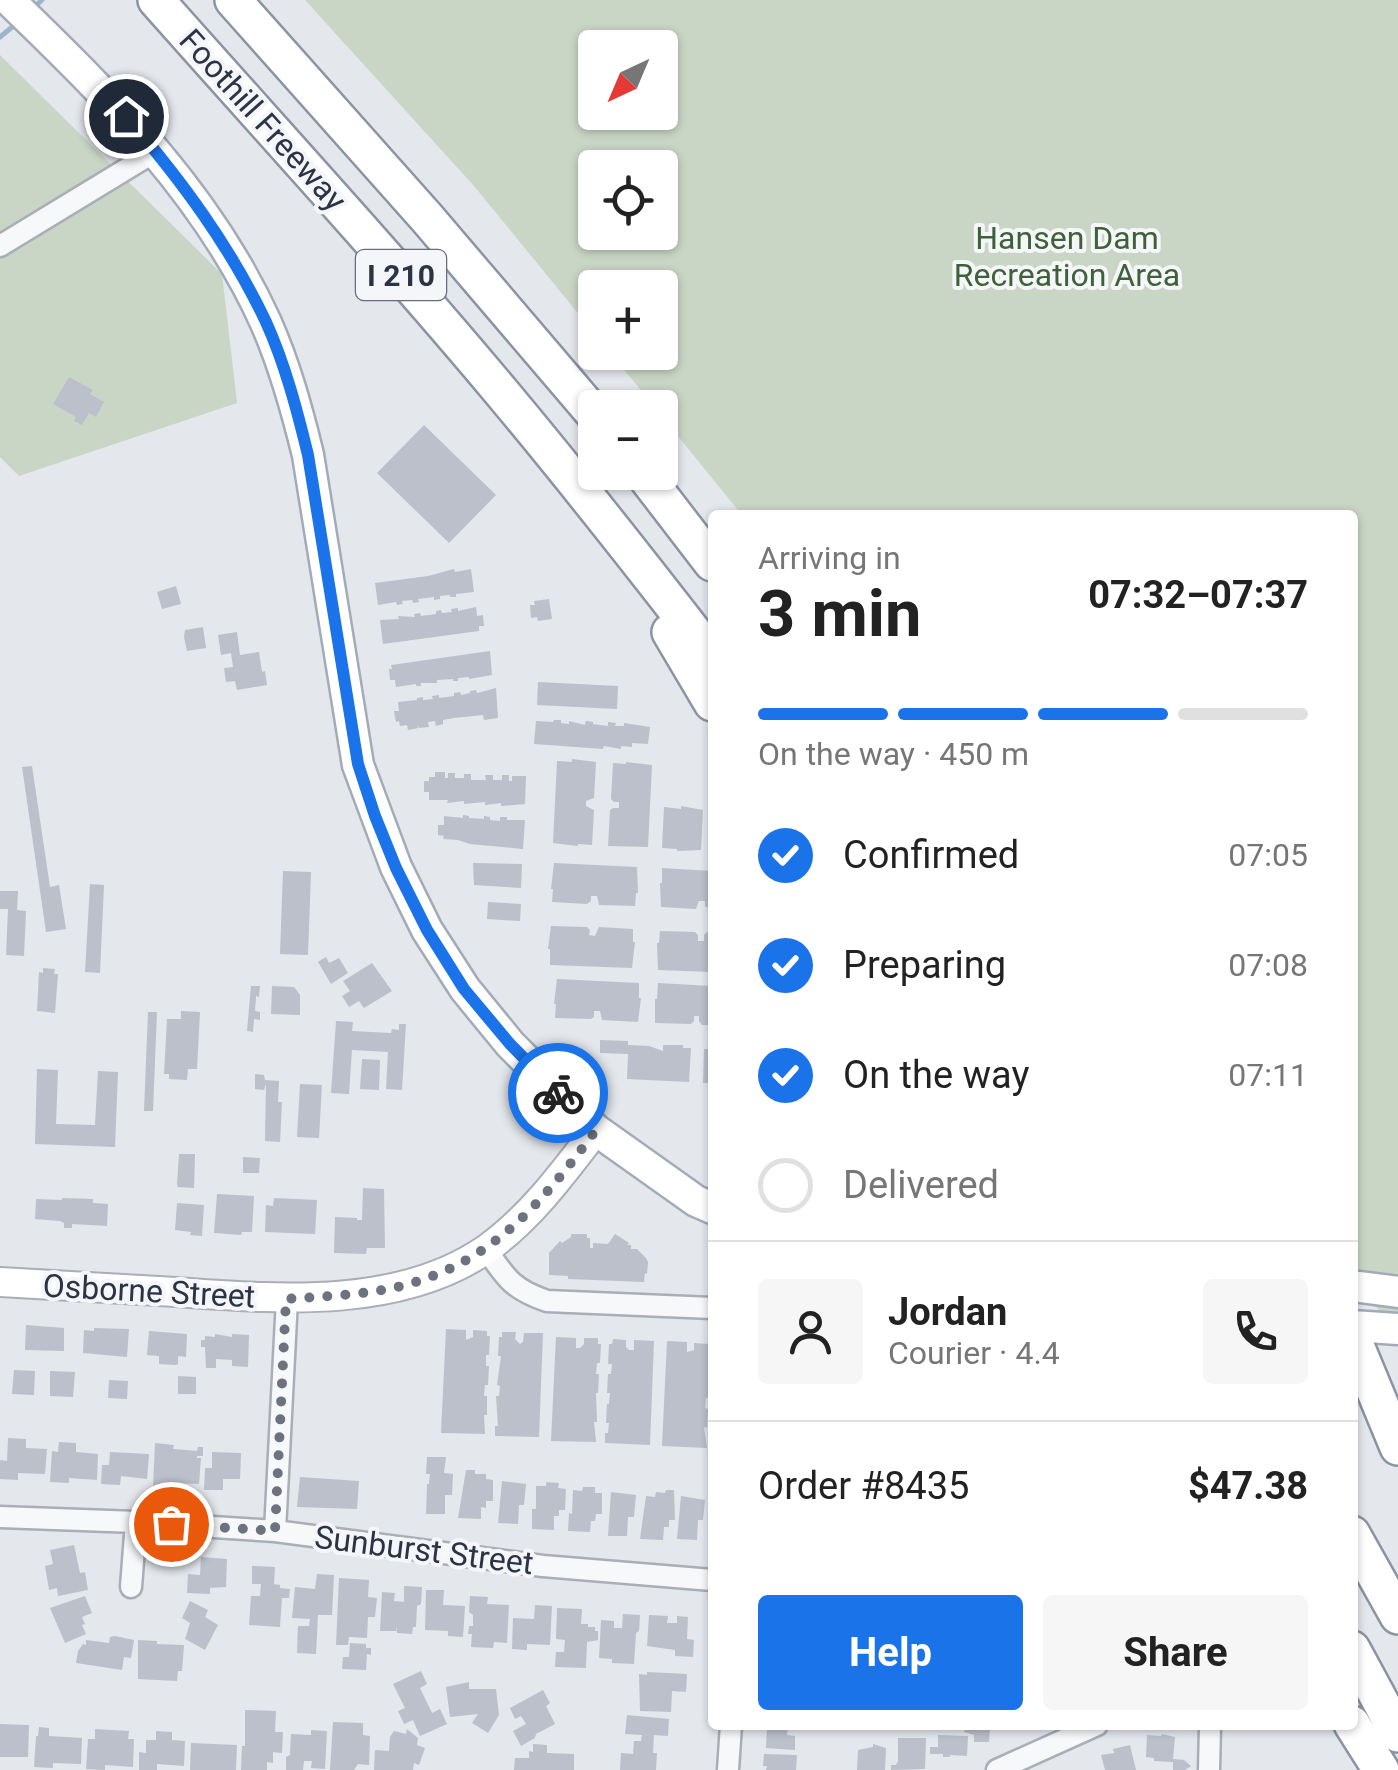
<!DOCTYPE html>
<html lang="en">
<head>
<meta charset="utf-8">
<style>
  :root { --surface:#fff; --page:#f6f6f6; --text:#222; --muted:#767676; --line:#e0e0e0; --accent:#1a73e8 }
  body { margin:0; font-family:Roboto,sans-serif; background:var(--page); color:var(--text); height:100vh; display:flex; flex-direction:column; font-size:38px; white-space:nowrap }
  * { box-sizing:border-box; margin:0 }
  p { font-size:32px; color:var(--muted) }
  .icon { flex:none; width:55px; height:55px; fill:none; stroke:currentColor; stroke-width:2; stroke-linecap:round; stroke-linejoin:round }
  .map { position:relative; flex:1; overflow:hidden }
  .side { position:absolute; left:708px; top:510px; width:650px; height:1220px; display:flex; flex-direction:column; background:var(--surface); border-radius:10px; box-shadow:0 2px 8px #0004 }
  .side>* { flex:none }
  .needle { width:65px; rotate:224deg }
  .buttons { position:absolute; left:578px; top:30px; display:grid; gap:20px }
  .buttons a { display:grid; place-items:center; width:100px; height:100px; border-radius:10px; background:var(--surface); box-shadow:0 2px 8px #0004; font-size:50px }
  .pin { position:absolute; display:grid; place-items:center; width:85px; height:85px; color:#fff; margin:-42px; border:5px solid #fff; border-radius:50%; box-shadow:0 2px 10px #0007 }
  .courier { position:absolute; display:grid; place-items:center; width:100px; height:100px; margin:-50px; border:8px solid #1a73e8; border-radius:50%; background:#fff; color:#222; box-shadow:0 2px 12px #0007 }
  .head em { font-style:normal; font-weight:700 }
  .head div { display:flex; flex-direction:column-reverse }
  .head { display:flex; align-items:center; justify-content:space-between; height:170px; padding:0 50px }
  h1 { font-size:65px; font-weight:700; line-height:75px }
  .bar { display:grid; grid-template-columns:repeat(4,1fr); gap:15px 10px; align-content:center; height:120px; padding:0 50px }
  .bar i { height:12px; border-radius:8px; background:var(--line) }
  .bar .active { background:var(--accent) }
  .bar p { grid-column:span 4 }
  .line { display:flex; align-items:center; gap:25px; padding:0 50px; border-top:2px solid var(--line) }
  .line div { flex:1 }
  .round { display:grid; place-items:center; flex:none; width:105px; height:105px; border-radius:10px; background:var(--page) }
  ol { padding:0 50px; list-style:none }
  li { display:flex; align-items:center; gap:30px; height:110px }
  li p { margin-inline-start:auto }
  li .icon { padding:10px; border-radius:50%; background:var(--accent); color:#fff; stroke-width:4 }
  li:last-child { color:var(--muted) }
  li i { width:55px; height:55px; border:5px solid var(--line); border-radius:50% }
  .button { display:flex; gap:20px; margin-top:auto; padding:20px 50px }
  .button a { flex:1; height:115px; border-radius:10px; background:var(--accent); color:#fff; font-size:40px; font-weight:700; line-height:115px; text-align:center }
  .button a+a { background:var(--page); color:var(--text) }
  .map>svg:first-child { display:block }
  .green { fill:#c9d6c5; fill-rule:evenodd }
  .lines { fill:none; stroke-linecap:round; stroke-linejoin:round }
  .stream { stroke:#9fb4cc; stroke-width:5 }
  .building { fill:#bbc0ca }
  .street-casing { stroke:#a9aeb7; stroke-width:25 }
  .secondary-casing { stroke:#a9aeb7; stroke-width:32 }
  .primary-casing { stroke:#a3abb8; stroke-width:35 }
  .highway-casing { stroke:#8b94a3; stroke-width:40 }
  .street { stroke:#f7f8fa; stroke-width:20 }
  .secondary { stroke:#fff; stroke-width:28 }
  .primary { stroke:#fff; stroke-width:30 }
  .highway { stroke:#fff; stroke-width:35 }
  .done { stroke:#6c737f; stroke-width:10; stroke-dasharray:0 18 }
  .route { stroke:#1a73e8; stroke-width:12 }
  .labels { text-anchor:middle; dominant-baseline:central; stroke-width:8; stroke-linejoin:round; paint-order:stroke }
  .shield { fill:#f4f6f9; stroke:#676e7b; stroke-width:2.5 }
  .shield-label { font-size:30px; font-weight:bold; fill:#2b3445 }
  .street-label { font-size:32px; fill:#2b3445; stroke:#f4f6f9 }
  .park-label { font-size:32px; fill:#3f6138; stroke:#f4f6f9 }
</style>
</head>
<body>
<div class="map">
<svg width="1398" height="1770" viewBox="0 0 1398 1770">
  <rect width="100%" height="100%" fill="#e4e7ec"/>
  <path class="green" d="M305 0H1398V1315L1382 1314 1353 1276 1352 515H742L660 414V408L655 407 610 353 660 352V288H595V334L474 186ZM595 48H660V112H595ZM595 168H660V232H595Z
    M0 55 222 274 237 403 19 476 0 457Z"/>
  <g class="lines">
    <path class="stream" d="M32 9 42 0
      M0 37 17 23"/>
  </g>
  <path class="building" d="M69 377 93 390 90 394 104 402 96 417 89 413 82 425 74 421 76 417 53 404Z
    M424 425 496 495 449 543 377 473Z
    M454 569 455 572 471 569 474 592 456 594V597H450V595L440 596V599L434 600V597L418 599 419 602 413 603 412 600 402 601 403 604 397 605 396 602 378 605 375 583 428 576Z
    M176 586 181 604 162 609 157 592Z
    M549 599 552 619 538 621 537 617 531 618 530 605H535L534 601Z
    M476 607 477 616 483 615 484 626H479V631L383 644 380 620 399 619 398 616 415 617 414 614 420 613 421 616 436 614V611L441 610 442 613 452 612 451 609 458 608V611Z
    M203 627 206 648 187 651 184 637 185 630Z
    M237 632 240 655 259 652 262 672 265 671 267 685 237 690 235 681 226 682 224 668 233 667 231 653 221 655 218 635Z
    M490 651 492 675 469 679V677L458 678V681H453V679L437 680V683H421V686H416V684L396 687 395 680H390L389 669H392L391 665Z
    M538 682 618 686 617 709 537 705Z
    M496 688 498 718 484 720 483 715 454 718 443 720V724L436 726 435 721 428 722 429 727 419 728 417 725 418 728 408 730 407 725 400 726 399 721 396 722 394 711H399L398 702 417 700V698L423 697V700L433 699 432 696 439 695V698L454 696V693L460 692 461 695 470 693V691L476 690 477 693Z
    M554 720H561V723L569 724V721L585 725 586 721 593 722V724L608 726V722L616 723 615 726H624V723L650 727 648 744 632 743V747L621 746V749L604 746 603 749 534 744 536 721 553 722Z
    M572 759 596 762 594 798 586 801V806L594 810 592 845 578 844V846L553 843 557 761 572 762Z
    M626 762 652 765 648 847 608 846 610 810 613 808H619V802H614L611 799 613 763 626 764Z
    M32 766 50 887 59 885 66 929 46 932 22 767Z
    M435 772H445V778H448V773H455V778H464V774H471V780H486L485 775H493V780H502V775H509V781H512V776H526L525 804 501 806V803L485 805V802L464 804V801L447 803 448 800H429V792H424V781H429V777H435Z
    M681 806 703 810 701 850 677 851V849L662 848 664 807 681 809Z
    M463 815 469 816V818L484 819V816L490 817V820L500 821V817H507V820H525L523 849 470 844 458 840 443 839 444 836 438 835V825H444V816L463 818Z
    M473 863 522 864 521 888 474 885Z
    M554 863 637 867 638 893H636L635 906 599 905 597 896H591V901L587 904 552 902 553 889H551Z
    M662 868 712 871V910L705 906V901H699L696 909 661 907 660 883H662Z
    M283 871 311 872 308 955 280 954Z
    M90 884 104 885 100 973 85 972Z
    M0 891H18L17 910 26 911 24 956 6 955 8 909H0Z
    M488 902 521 904 520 921 487 919Z
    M551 926 587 927 590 930 589 935 595 936 599 927 633 929V942H635L632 968 550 965V949H548Z
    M660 931 695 932 698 935V941H704V935L707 932 712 933V972L658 970 657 943H659Z
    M326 957 329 963 339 958 348 973 331 984 318 962Z
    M372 963 392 991 364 1008 359 1001 349 1007 342 996 350 991 343 981Z
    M43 968 55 969 54 974H58L55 1013 37 1011 39 972 43 973Z
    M557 979 639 983V998H641L638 1022 602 1020 600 1011H594V1017L591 1019 555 1018 556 1004H554Z
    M658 983 712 986V1025H702L699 1021V1016H694V1021L691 1024 655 1023V999H657Z
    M251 986H260L259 997 256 996 255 1011 260 1012V1020L254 1019 253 1032 247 1031Z
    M272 986 294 987 300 995V1015L271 1014Z
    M181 1011 200 1012 197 1069H188L187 1080 169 1079V1074H164L167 1019H181Z
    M148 1012H157L153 1111H144Z
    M336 1021 353 1022 352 1031 391 1033 392 1029 399 1030V1024H406L402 1090 386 1089 388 1052 352 1050 349 1094 331 1093Z
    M600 1040 628 1041V1045L649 1046 663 1051V1045H683V1048H691L689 1082 627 1079 628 1054 600 1053Z
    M704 1049H712V1083H703Z
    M362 1059 380 1060 379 1090 360 1089Z
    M37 1069 58 1070 56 1124 95 1125 98 1071 118 1072 115 1147 35 1144Z
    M255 1074 264 1075 265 1080 279 1081 278 1102H282L280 1142 265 1141 266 1084 264 1090 255 1089Z
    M300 1084 322 1085 319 1138 297 1137Z
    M179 1154H195L194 1188 178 1187 177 1184Z
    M243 1157 260 1158 259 1173H243Z
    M363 1188 384 1189 385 1248H367L366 1254 334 1253 335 1217 357 1218V1220H362Z
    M217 1194 254 1196 252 1232H242L241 1235 214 1233Z
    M62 1198 93 1199V1203L108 1204 107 1226 72 1224V1228H64V1223L60 1221 35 1219 36 1199 62 1200Z
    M274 1198 317 1200 315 1234 265 1232 266 1205 273 1206Z
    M177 1203 204 1205 202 1236 190 1235 191 1232 175 1230Z
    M571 1234H587V1238H590V1248H593V1243L608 1244 615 1234 629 1243 627 1245H631V1249H637L646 1258 648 1262 647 1274 645 1273 644 1282 568 1279V1276L549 1275V1253L560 1241 562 1243 571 1237Z
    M26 1325 64 1328V1351L25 1350Z
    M94 1328 129 1329 127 1357 83 1353 84 1330 94 1331Z
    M446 1329 466 1330V1340L473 1337V1330L487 1331V1336H490L489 1355H486V1366H489L488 1385H485L484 1396H487V1415H484L485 1434 441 1433Z
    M149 1331 187 1334 186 1357 178 1356V1364L176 1365 159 1364V1356L147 1355Z
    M502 1332H516L515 1339 520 1344 523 1342 524 1333H543L539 1437 495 1436V1426H498L496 1396H499L500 1386 497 1385 501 1356H498L499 1337H502Z
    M215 1334 232 1337V1334L249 1335 248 1367 232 1366V1360L216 1359V1368H206L205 1347H201V1340H205V1336L215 1337Z
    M556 1337 576 1338V1348H580L584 1344V1338H598V1344H601L600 1363H597L596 1374H599L598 1393H596L597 1422H594L596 1442 551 1441Z
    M613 1339 626 1340V1347L629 1350H634V1340L654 1341 650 1445 605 1443V1433H608L609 1423H606L607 1404H609L610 1393H607L608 1374H611L612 1364H608L609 1344H612Z
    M667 1341 687 1342V1352L694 1350V1343L708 1344V1349H711L710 1368H708L709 1398H706L705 1408 708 1409 707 1428 704 1427 707 1448 662 1446Z
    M14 1370 35 1371 34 1395 12 1394Z
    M50 1371 75 1372 73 1397 50 1396Z
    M178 1376 196 1377V1394H178Z
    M109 1380 128 1381 127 1399 108 1398Z
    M8 1438 26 1439V1448L47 1449 45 1474 18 1473V1480L0 1479V1460L7 1461Z
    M59 1442 76 1443V1452L98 1454 97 1480 69 1478V1483L50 1482 52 1451 58 1452Z
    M155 1443 174 1445 173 1449 197 1451 198 1447H203V1456H197V1458H201L199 1484 172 1483V1488L153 1487Z
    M110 1452 149 1454 147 1479 121 1476 120 1485 101 1484 102 1465H109Z
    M212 1452 241 1453 240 1479H223V1490H204L205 1468H212Z
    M427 1457H446L444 1473 453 1474 452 1495H445V1514H426L427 1484H429L430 1474H426Z
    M466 1470H475V1474H486V1479L493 1480V1501H486V1508L481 1507V1519L458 1518Z
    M300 1477 359 1481 357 1509 297 1507Z
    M502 1481 526 1484 524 1505H519L518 1524 498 1523Z
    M546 1482 559 1483 558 1488 566 1489 565 1510H559V1516H554V1530L532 1529V1509H536V1486H546Z
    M583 1487H595V1493H602V1514H596L595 1521H591L590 1532 568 1531 569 1513 572 1514 573 1490 582 1491Z
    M666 1490H674L675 1520H669V1527H664L663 1540 640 1539 646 1496 655 1497 656 1492 665 1493Z
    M611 1492 636 1495 634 1517H628L627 1536H608Z
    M681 1496 705 1500 703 1520H698L697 1540 677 1539Z
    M74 1545 80 1573 85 1572 88 1590 58 1596 57 1588 49 1590 45 1566 53 1564 50 1550Z
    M201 1557 227 1559 226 1587 210 1588V1594L187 1593 188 1574 200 1575Z
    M252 1566 275 1567 274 1584 280 1585V1588L290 1589 289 1598H282L280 1627 249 1625 251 1596H260L261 1584H252Z
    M317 1574 334 1575 332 1615H318L316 1654 297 1653 298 1626H309L310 1619 292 1618 295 1587 315 1589Z
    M339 1578 369 1580 368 1597 377 1598 375 1617H368L367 1638 349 1637 348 1645H336Z
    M404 1586 422 1587 421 1604 417 1606 416 1627H413L412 1634 397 1633 396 1626V1631H380L382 1592 395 1593 394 1601 404 1602Z
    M426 1590H444L443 1605 465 1606 463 1637 448 1636V1631L425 1630Z
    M85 1596 92 1613 82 1617 85 1624 82 1625 86 1634 65 1643 50 1608Z
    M470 1596 488 1597 487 1604 509 1605 507 1643 494 1642 493 1648 471 1647 472 1634H468L469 1626H473V1615L469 1612Z
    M190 1601 208 1610 205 1617 218 1625 205 1650 185 1639 190 1623 182 1618Z
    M535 1605 552 1606 550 1645 527 1644V1650L512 1649 513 1618 534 1619Z
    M557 1608 582 1609 581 1624H588V1627H595V1631H598V1640L587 1642 586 1668 555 1667 556 1652H564L565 1640 556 1639Z
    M623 1614 640 1615 639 1631 636 1633 634 1664 612 1663V1659L599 1658 601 1620 614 1621V1628H622Z
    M649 1615 668 1616 667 1623H677V1616L688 1617 687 1639 694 1640 693 1657 675 1656V1650L647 1646Z
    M115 1636 134 1640 131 1658 124 1657 122 1670 76 1663 78 1651 83 1644 86 1645V1640L109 1643 110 1637Z
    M138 1640 157 1641V1644L184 1645 182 1671H178L177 1681 138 1679Z
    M350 1643 366 1644V1648H371V1655L367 1654 366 1670 342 1669 343 1657H349Z
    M421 1671 427 1684 420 1688 432 1713 440 1709 447 1724 420 1736 413 1720 404 1724 398 1711 405 1708 393 1684Z
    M647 1672 687 1674 686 1692 672 1691 671 1712 640 1711 639 1674 647 1675Z
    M469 1682V1689H496L499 1715 488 1733 472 1723 478 1714 450 1717 446 1687Z
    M543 1690 550 1703 546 1706 555 1724 536 1734 535 1738 521 1746 513 1731 526 1724 521 1716 515 1719 510 1708Z
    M245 1710 276 1711 275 1732H283L282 1753 273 1752V1763L267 1762V1770H241L242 1746H245Z
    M627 1715 669 1719 668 1736 654 1735 653 1753H657L656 1770H620L621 1753 633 1754 634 1741H641L642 1735 625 1734Z
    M333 1722 363 1723V1735L370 1736 369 1765 358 1764 354 1770H330Z
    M0 1724 29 1725 28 1757H0Z
    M767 1726 788 1727 787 1735 795 1736V1750L766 1748Z
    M965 1726 990 1727 989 1742H974V1735L964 1732Z
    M39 1727 49 1728V1736L82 1738 81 1764 53 1763V1768L34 1767 36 1736H38Z
    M95 1729 129 1731 128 1739H134L133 1767 105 1765V1770L86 1769 88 1739H95Z
    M407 1729 418 1738 417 1745 425 1748 419 1765 414 1763 413 1770H374L375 1750 389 1751 390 1737 394 1731 406 1734Z
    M311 1730 327 1731 325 1769 311 1768 312 1761H304L303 1770H286V1757L290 1755 291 1734 311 1735Z
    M156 1731 172 1732V1740L185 1741 184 1766 157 1764V1770H139V1752L146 1753V1740H156Z
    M1162 1734 1175 1737 1173 1759 1184 1760 1191 1766 1185 1770H1173V1762L1154 1761V1758L1146 1757 1147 1735 1161 1736Z
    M938 1735 968 1736 967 1756 950 1755V1757H943V1754H930V1747H938Z
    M898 1738H926L925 1769 891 1770V1765H896L898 1761Z
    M191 1743 237 1745 236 1770H190Z
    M533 1744 547 1745V1753L574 1754V1770H514L515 1758H529V1751L533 1752Z
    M873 1744 886 1748 885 1770H857L858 1750 873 1747Z
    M1130 1745 1136 1770H1105L1101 1755 1114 1753 1113 1749Z
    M764 1754 797 1755 796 1770H766L767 1766H763Z"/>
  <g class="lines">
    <defs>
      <path id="street" d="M0 246 156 151
        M486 1249C506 1278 512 1289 547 1301L712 1308
        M0 1517 136 1522 275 1531 543 1566 712 1580
        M275 1531 287 1299
        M131 1587 136 1522
        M728 1770 731 1725
        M997 1770 1097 1725
        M1209 1770 1210 1725"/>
      <path id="secondary" d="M0 1282C59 1285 117 1289 176 1292 277 1299 400 1310 488 1248 531 1217 564 1172 596 1130"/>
      <path id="primary" d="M9 0C109 97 208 194 266 323 285 366 297 410 308 455L358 765 396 867 427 930 465 989 510 1044 596 1130 696 1201 712 1208
        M1352 1286 1398 1292
        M1352 1326 1398 1329"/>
      <path id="highway" d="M156 0C272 131 391 260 503 394 575 480 644 568 712 656
        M233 0 427 218 595 415
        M642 472 712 563
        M670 632 712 703
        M1352 1336 1398 1447
        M1352 1534 1398 1616
        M1352 1649 1398 1734
        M1352 1724 1381 1770"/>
    </defs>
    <use href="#street" class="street-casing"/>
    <use href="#secondary" class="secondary-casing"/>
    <use href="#primary" class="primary-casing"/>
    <use href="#highway" class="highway-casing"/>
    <use href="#street" class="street"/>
    <use href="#secondary" class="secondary"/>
    <use href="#primary" class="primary"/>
    <use href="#highway" class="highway"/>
  </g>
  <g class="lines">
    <path class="done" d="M171 1524 275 1531 286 1299C327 1296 370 1295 409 1284 496 1259 544 1200 596 1130L558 1093"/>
    <path class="route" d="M126 116C181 180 230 246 266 322 285 364 297 410 308 455L358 764 375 816 396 868 427 930 464 989 510 1044 558 1093"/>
  </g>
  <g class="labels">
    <rect class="shield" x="356" y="250" width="90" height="50" rx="8"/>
    <g class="shield-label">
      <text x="401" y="275">I 210</text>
    </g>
    <g class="street-label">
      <text transform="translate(263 120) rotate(48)">Foothill Freeway</text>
      <text transform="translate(149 1291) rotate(3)">Osborne Street</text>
      <text transform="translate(424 1550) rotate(7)">Sunburst Street</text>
    </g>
    <g class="park-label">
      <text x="1067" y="238">Hansen Dam<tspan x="1067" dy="37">Recreation Area</tspan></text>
    </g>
  </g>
</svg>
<div class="buttons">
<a><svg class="needle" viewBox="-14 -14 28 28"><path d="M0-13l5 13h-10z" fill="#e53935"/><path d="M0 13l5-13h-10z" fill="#767676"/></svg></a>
<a><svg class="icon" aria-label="locate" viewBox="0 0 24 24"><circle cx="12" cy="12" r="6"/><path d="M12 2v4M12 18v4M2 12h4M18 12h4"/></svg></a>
<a>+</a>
<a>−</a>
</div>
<div class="pin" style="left:171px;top:1524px;background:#ea580c"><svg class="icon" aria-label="bag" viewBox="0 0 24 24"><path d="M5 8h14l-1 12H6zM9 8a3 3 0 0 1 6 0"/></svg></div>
<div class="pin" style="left:126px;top:116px;background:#1f2937"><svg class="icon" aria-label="home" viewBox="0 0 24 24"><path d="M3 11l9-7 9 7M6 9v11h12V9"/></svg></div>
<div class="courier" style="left:558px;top:1093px"><svg class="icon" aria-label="bike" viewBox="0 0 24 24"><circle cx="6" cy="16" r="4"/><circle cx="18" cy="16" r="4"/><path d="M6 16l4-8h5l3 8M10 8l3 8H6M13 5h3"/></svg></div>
<section class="side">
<div class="head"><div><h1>3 min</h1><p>Arriving in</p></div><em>07:32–07:37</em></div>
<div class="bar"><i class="active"></i><i class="active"></i><i class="active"></i><i></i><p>On the way · 450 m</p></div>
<ol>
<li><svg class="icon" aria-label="check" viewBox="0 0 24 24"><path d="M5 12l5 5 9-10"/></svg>Confirmed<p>07:05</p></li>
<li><svg class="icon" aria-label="check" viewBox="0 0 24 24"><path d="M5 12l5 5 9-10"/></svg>Preparing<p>07:08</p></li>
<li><svg class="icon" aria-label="check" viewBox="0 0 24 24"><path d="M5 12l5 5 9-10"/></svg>On the way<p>07:11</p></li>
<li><i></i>Delivered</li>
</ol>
<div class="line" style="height:180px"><a class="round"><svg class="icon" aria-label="person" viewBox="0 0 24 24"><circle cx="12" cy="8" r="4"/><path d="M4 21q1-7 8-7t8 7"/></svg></a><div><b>Jordan</b><p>Courier · 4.4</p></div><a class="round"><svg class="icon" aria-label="phone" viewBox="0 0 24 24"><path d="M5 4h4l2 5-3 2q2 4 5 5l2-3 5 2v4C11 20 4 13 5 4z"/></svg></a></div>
<div class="line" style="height:130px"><div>Order #8435</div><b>$47.38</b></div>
<div class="button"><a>Help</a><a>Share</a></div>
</section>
</div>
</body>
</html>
